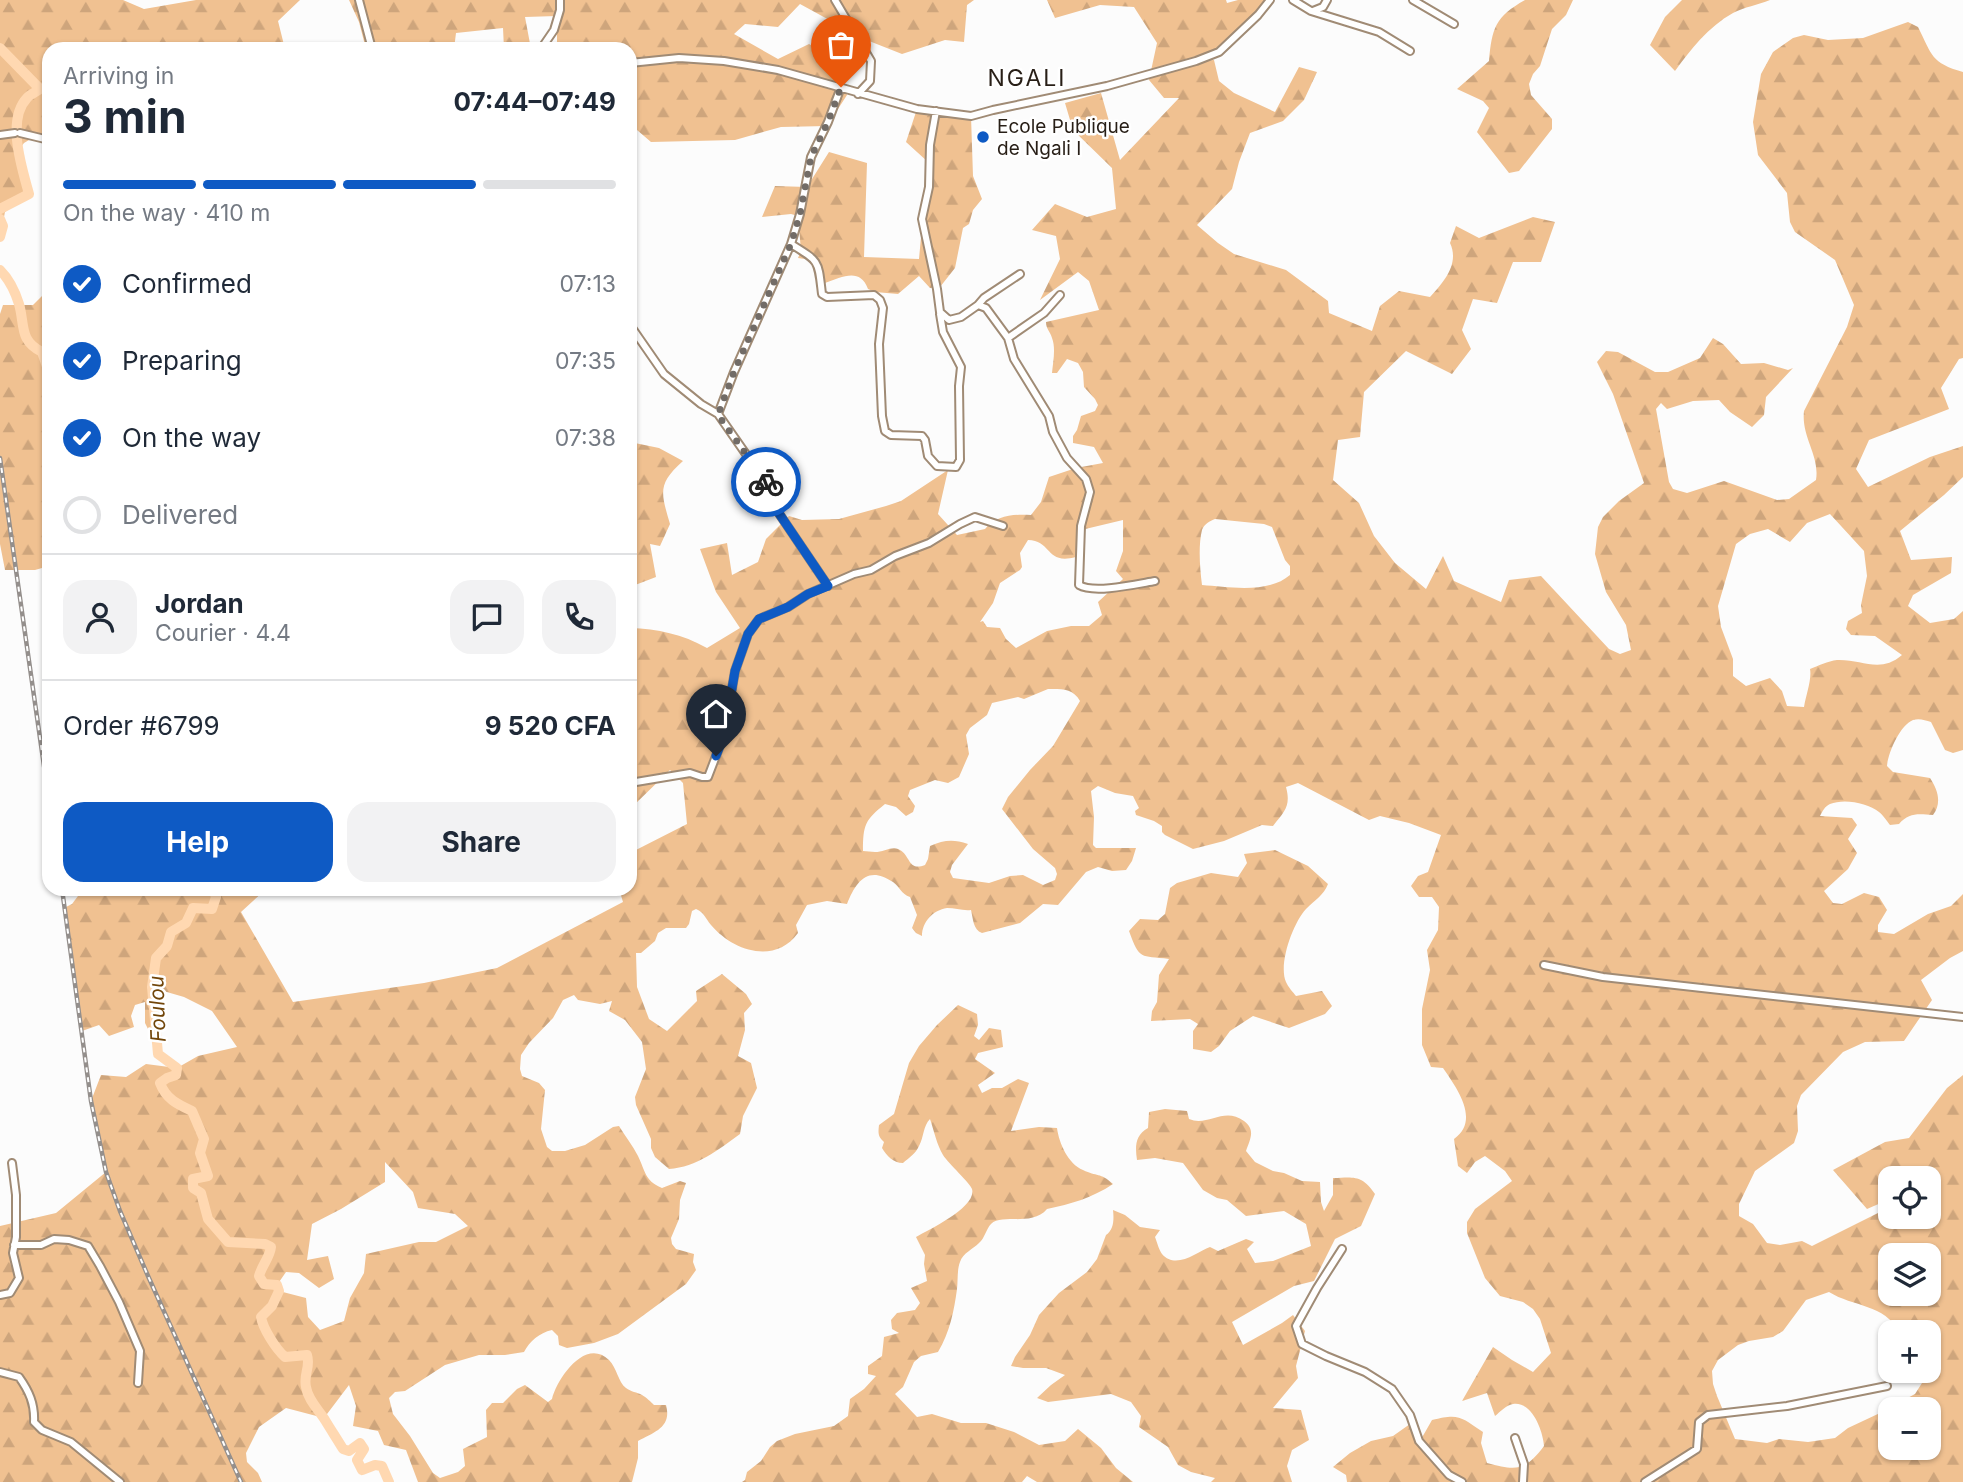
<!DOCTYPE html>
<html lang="en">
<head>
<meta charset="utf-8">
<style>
  :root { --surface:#fff; --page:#f2f2f3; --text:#1f2937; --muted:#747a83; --line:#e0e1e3; --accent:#0e5ac4 }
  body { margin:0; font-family:Inter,sans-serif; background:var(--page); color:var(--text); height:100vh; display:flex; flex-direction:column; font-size:26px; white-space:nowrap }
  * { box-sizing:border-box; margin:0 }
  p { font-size:23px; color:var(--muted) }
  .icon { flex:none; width:38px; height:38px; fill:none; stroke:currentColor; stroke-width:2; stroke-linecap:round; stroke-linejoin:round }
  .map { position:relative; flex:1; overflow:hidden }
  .panel { position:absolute; left:42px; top:42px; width:595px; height:854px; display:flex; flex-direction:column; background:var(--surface); border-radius:21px; box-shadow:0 2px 5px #0004 }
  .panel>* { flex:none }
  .tools { position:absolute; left:1878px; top:1166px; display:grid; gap:14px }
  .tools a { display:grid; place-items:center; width:63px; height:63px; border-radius:14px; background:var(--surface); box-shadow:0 2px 5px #0004; font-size:35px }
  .pin { position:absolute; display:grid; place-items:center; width:60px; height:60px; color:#fff; margin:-72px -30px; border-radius:50% 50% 50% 0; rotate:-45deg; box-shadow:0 0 7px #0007 }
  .pin .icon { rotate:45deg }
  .courier { position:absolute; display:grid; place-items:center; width:70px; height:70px; margin:-35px; border:5px solid #0e5ac4; border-radius:50%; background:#fff; color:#222; box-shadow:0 2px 9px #0007 }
  .head em { font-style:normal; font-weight:700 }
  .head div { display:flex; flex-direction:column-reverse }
  .head { display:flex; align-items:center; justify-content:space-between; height:119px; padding:0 21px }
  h1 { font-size:46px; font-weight:700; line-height:52px }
  .bar { display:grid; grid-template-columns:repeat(4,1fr); gap:10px 7px; align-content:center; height:84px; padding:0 21px }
  .bar i { height:9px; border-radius:5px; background:var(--line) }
  .bar .on { background:var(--accent) }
  .bar p { grid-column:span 4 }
  .line { display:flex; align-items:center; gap:18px; padding:0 21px; border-top:2px solid var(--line) }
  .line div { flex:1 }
  .round { display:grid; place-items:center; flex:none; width:74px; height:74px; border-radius:21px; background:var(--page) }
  ol { padding:0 21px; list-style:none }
  li { display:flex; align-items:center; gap:21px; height:77px }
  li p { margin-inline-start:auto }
  li .icon { padding:7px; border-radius:50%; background:var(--accent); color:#fff; stroke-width:4 }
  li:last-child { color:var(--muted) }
  li i { width:38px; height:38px; border:4px solid var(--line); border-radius:50% }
  .button { display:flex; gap:14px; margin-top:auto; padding:14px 21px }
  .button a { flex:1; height:80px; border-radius:21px; background:var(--accent); color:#fff; font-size:28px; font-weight:700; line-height:80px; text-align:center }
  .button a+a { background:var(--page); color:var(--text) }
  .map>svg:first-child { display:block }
  .forest { fill:url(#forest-firs); fill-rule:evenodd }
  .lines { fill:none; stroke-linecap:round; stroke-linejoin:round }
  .river { stroke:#ffd8b1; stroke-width:10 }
  .minor-casing { stroke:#a08b75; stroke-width:10 }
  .minor { stroke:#fff; stroke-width:6 }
  .rail-casing { stroke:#948f8c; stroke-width:4.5 }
  .rail { stroke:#fff; stroke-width:2; stroke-dasharray:5; stroke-linecap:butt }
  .done { stroke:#726c67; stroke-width:7; stroke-dasharray:0 12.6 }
  .route { stroke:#0e5ac4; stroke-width:9 }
  .poi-dot { fill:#0e5ac4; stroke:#fff; stroke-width:2.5 }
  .labels { text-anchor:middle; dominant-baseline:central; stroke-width:5; stroke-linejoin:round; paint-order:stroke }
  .poi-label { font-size:19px; fill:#281f17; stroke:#fff; text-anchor:start }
  .water-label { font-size:21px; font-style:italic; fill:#714509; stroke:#fff }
  .quarter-label { font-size:23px; letter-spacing:2px; fill:#281f17; stroke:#fff }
</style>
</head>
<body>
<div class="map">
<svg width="1963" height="1482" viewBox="0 0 1963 1482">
  <defs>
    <pattern id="forest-firs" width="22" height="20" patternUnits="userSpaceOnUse" patternTransform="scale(1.75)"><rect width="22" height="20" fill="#f0c191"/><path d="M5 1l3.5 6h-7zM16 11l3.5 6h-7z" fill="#cea57c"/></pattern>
  </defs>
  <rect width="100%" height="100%" fill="#fcfcfc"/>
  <path class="forest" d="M0 0H123L144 9 196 0H300L278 21 285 49H49V140L34 137 24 143 18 151 29 194 5 212 0 237Z
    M349 0H974L967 5 964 42 945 40 902 54 864 39 800 4 778 27 745 24 734 34 778 59 809 44 830 56 847 95 827 126 781 127 735 140 651 142 630 124V49H557V16L525 17 531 49H504L503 28 456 33 454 49H366L359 22Z
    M1047 0H1226L1227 3 1238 0H1270L1219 52 1201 61 1214 60 1219 81 1234 93 1275 112 1299 67 1317 72 1304 100 1283 121 1250 133 1239 162 1232 189 1197 225 1218 243 1234 254 1286 270 1328 301 1329 313 1372 331 1380 306 1399 291 1430 297C1443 283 1460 264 1450 243L1456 226 1479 238 1533 217 1555 222 1541 262H1513L1497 303 1473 299 1462 330 1471 349 1452 374 1406 351 1364 392 1360 437 1338 440 1333 480 1359 503 1374 536 1395 563 1426 589 1443 556 1454 581 1501 602 1509 580 1541 576 1609 649 1620 654 1631 650 1626 625 1606 592 1595 554 1598 527 1603 517 1619 501 1644 483 1613 394 1597 362 1606 351 1618 352 1655 372H1668L1700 358 1713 338 1723 344 1741 364 1764 363 1788 370 1793 368 1766 397 1764 415 1752 427 1730 412 1719 400 1693 401 1667 409 1661 403 1656 409 1669 482 1673 489 1687 493 1724 481 1777 500 1789 499 1816 480C1820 455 1801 437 1804 411L1847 327 1854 305 1835 260 1795 232 1790 222 1787 193 1758 155 1753 122 1761 74 1773 52 1793 38 1804 35 1828 40 1863 38 1908 22 1918 27C1932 55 1931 63 1963 72V358L1959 359 1941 388 1949 409 1869 440 1856 469 1868 487 1930 457 1963 446V477L1944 495 1900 531 1911 560 1952 557 1951 573 1913 595 1908 606 1930 623 1954 619 1963 611V750L1953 753 1945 750 1931 722C1925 720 1919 718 1913 720 1900 725 1888 753 1887 766L1893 772 1930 778C1938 790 1942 803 1933 815 1919 814 1909 812 1899 824L1890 825C1887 821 1883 815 1879 812 1868 803 1844 798 1830 804 1825 806 1822 812 1820 816L1852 818 1857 825 1848 839 1857 853 1848 869 1824 891 1833 903 1842 904 1864 893 1879 897 1887 910 1878 925V932L1894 934 1928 914 1951 906 1963 894V951L1950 958 1921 980 1932 1000 1904 1041 1865 1042 1843 1052 1801 1095 1797 1106 1798 1131 1794 1143 1755 1171 1739 1204V1216L1753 1224 1767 1243 1780 1245 1802 1241 1812 1246 1890 1207V1216H1928V1178H1890V1199L1867 1209 1833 1170 1885 1142 1909 1138 1947 1088 1963 1075V1482H1347L1346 1475 1333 1467 1350 1453 1371 1441 1393 1436 1410 1424 1420 1441 1432 1420C1459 1413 1461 1417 1483 1432L1481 1443 1487 1463C1517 1471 1525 1471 1544 1446 1543 1431 1532 1401 1513 1404 1506 1405 1500 1412 1495 1416L1487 1393 1462 1401 1493 1347 1512 1360 1533 1372 1551 1353 1540 1319 1533 1309 1523 1302 1500 1296 1485 1278 1467 1233V1222L1475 1209 1512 1181 1505 1171 1485 1156 1475 1162 1467 1173 1458 1166 1454 1139C1481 1120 1456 1087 1443 1068L1431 1067 1422 1045V1009L1430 970 1427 950 1438 930 1439 907 1432 897H1419L1411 886 1418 876 1428 872 1441 835 1409 823 1380 816 1369 820 1298 783 1286 787C1291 806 1285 811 1273 826L1262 825 1224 841 1193 849 1165 835 1162 832V826L1154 821 1136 815 1135 811 1139 808 1133 796 1115 793 1098 786 1091 791 1094 817 1093 845 1096 848H1136L1132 861 1126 870 1112 871 1098 867 1086 872 1058 905 1043 904 1020 923 982 933C973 930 973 918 971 910 963 911 955 908 947 908 933 910 922 922 922 936L916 933 912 928 917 915 910 897C901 894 900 887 893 882 868 865 856 881 847 904L827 901 807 905 796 925 798 933C775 965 733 951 711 925 705 918 705 913 696 909L692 911 689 924 686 928H666L658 933 655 941 641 953H636L637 987 649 1019 667 1031 697 1001 696 991 722 974 746 994 752 1004 744 1013 745 1030 738 1056 751 1063 757 1088 743 1116 740 1134C718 1150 697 1167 669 1169L655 1157 651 1148V1139L636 1105 635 1097 646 1069 642 1042 625 1020 609 1011 612 1001 600 1004 578 1000 574 995 563 1000 553 1018 529 1043 521 1055 520 1069 522 1076 539 1083 545 1090 541 1129 547 1147 552 1151H565L585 1145 613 1127 619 1126C625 1136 633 1146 638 1156 646 1172 644 1180 662 1188L680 1181 686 1183 680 1200 679 1219 671 1238 672 1244 676 1249 694 1254 693 1262 696 1270 686 1284 618 1334 594 1343 567 1348 559 1345 558 1336 552 1330C539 1333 530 1341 524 1352L505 1355H479L445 1365 405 1391 395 1392 389 1398 393 1414 410 1436 433 1473 440 1478 458 1472 465 1466 463 1449 487 1437 486 1410 492 1403H503L517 1389 525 1385 548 1402 552 1399C557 1379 585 1337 609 1360 617 1368 618 1382 626 1388 631 1392 637 1392 642 1395 646 1397 651 1402 654 1405H666C672 1427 655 1432 638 1441V1458L632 1482H418L406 1450 384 1445 378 1431 353 1426 356 1406 349 1385 324 1418 286 1408 259 1427 246 1453 247 1462 258 1473 262 1482H0V1226L56 1213 106 1172 91 1101 101 1075 126 1077 146 1064 177 1068 198 1056 237 1047 212 1011 184 997 153 988 157 1047 145 1023V1002L135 1005 131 1016 134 1027 109 1036 99 1025 82 1031 64 908 72 904 78 896 77 889H163L167 893 169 889H266L241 912 293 1002 424 983 497 968 623 902 619 889H630V850L632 852 687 824 683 783 670 770 630 809V628C658 629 682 634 707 648L740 628 716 592 700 549 727 543 732 575 758 562 766 539 789 516 802 520 839 519 886 506 901 501 948 470 938 514 957 535 985 529C996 515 1015 514 1031 515L1041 502 1049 477 1076 468 1103 463 1094 447 1073 443V436L1077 430 1081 416 1095 411 1098 405 1095 399 1084 387 1083 372 1078 363 1067 359 1057 373H1052C1053 362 1056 348 1052 338 1050 331 1046 329 1046 322L1099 310 1089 281 1078 272 1040 300 1060 259 1056 236 1032 230 1055 204 1087 217 1116 209 1112 168 1073 130 1065 103 1101 93 1120 160 1179 98H1164L1149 80 1157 43 1134 7 1100 5 1055 18ZM1830 514 1864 551 1867 576 1861 605 1862 613 1848 621 1846 629 1851 635 1875 636 1902 655C1880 674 1862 659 1837 660 1828 661 1818 666 1810 669 1812 679 1806 695 1804 707L1787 706 1782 691 1770 678 1746 686 1733 676V659L1721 627 1718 606 1736 544 1750 534 1768 529 1790 542 1807 523ZM1215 519 1264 524 1272 527 1285 560 1290 566V575C1268 594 1229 587 1202 585 1200 569 1198 546 1202 530 1204 524 1210 521 1215 519ZM1123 520V551L1116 571 1123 579 1098 602 1102 615 1089 626H1071L1047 631 1016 648 1006 639 1000 628 987 627 983 621 980 622 993 603 1000 583 1020 570 1022 567 1020 553 1028 540C1053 541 1045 565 1076 557L1077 531ZM1048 689C1061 689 1073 688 1080 701L1053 746 1030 770 1008 797 1002 809 1033 849 1055 868 1057 874 1055 880 1043 885 1023 875 1010 876 989 883 953 878 950 872 952 865 968 844C953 839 944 840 930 846L928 859 925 865C907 872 911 854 898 849 892 846 883 852 875 852 871 852 867 851 863 851 863 825 865 820 885 804L896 807 906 816 913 812 915 806 908 796 910 790 935 780 948 783 959 777 969 754 966 735 970 728 987 715 992 703 1018 697 1024 699ZM385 1162 413 1192 418 1208 455 1214 468 1226 436 1242H419L366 1254 364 1273 350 1298 344 1321 320 1330 308 1317 306 1298 279 1291 277 1285 286 1272 299 1273 319 1288 334 1279 328 1256 307 1260 312 1224 341 1209 385 1182ZM1890 1255H1928V1293H1890ZM1829 1292C1853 1307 1885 1304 1899 1332H1928V1370H1921L1922 1383 1915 1394 1880 1413 1848 1428 1835 1438 1808 1442 1779 1439 1767 1443 1735 1439 1717 1396 1713 1384 1712 1371 1718 1360 1738 1345 1749 1341 1773 1337 1783 1331 1806 1300ZM1890 1409H1928V1447H1890Z
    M1525 0H1573L1566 15 1552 29 1540 66 1533 74 1529 84 1531 95 1552 119V129L1519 171 1509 173 1477 132 1489 108 1483 101 1457 89 1489 61C1492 28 1495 17 1525 0Z
    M1682 0H1770C1758 5 1744 7 1733 13 1708 27 1691 49 1675 71L1650 45 1665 17Z
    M917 109 971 116 973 176 982 199 973 210 969 224 963 228 955 268 940 287 930 288 919 276 898 294 875 292 868 289C860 267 842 277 825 283L820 279 812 260 798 258 801 251 798 216 791 214 762 217 775 186 807 187 829 152 867 163 864 257 919 259 928 162 906 142Z
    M49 289V566L35 570H5L0 544V314L3 305H33Z
    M630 442 659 448 683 461C657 484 661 493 670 524L660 546 650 544 656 577 630 587Z
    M1275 850 1308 866 1328 884C1324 895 1315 900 1306 909 1293 923 1278 964 1286 982 1288 987 1293 992 1296 996L1322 991 1332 1006 1325 1014 1289 1028 1253 1016 1230 1031 1219 1046 1211 1052 1193 1049V1031L1198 1024 1190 1019 1151 1021 1152 1011 1157 1002 1159 975 1169 959C1140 955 1140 961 1129 931L1140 919 1158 920 1165 914 1170 888 1177 883 1211 873 1238 877 1247 863 1244 854Z
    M958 1005 977 1014 978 1025 974 1036 979 1040 989 1028 1001 1030 1003 1047 978 1053 975 1059 995 1073 978 1085 982 1093 992 1088H1002L1018 1079 1029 1083 1011 1131 1039 1127 1057 1128C1059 1143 1068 1164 1083 1170 1097 1177 1100 1172 1113 1184 1092 1198 1071 1204 1047 1209 1032 1227 1002 1213 991 1224 986 1229 985 1238 979 1243 973 1249 963 1253 960 1262 957 1269 958 1281 957 1289 954 1311 950 1332 938 1352L921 1356 914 1362 903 1387 895 1394 917 1417 932 1414 961 1423H986L1014 1432 1039 1445 1065 1441 1078 1429 1101 1448 1116 1468 1133 1482H1037L1027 1476 1022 1482H742L745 1480 747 1472 761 1461 770 1447 777 1441 795 1434 834 1426 848 1416 850 1399 864 1389 876 1376 868 1374V1366L882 1356 884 1337 899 1333 892 1329 891 1320 897 1313 915 1310 920 1303 911 1288 927 1281 924 1264 925 1255 916 1237C930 1229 977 1207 972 1189 971 1184 948 1163 943 1155 937 1145 934 1131 930 1119 923 1126 924 1137 919 1146 916 1153 909 1158 903 1163 893 1163 887 1156 882 1148L884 1142C878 1137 878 1133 879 1125L894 1114 909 1063 919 1046 937 1025Z
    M1165 1109 1187 1111 1189 1119C1208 1127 1224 1106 1244 1121 1256 1130 1250 1139 1246 1151L1255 1162 1273 1171 1284 1173 1302 1181 1320 1182 1321 1202 1324 1211 1333 1195V1178C1355 1177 1362 1175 1375 1194L1361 1226 1335 1239 1314 1281 1294 1286 1232 1322 1243 1345 1282 1323 1293 1315 1305 1331 1296 1366 1298 1378 1273 1408 1301 1410 1309 1440 1292 1450 1287 1466 1292 1482H1211L1215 1478 1191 1472 1178 1465 1168 1447 1139 1427 1141 1416 1131 1402 1111 1394 1048 1402 1037 1398 1051 1385 1065 1375 1046 1368H1023L1011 1366 1015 1357 1030 1335 1039 1315 1059 1293 1087 1272 1097 1259 1106 1235C1114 1230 1114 1219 1113 1210L1125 1215 1140 1227 1160 1230 1155 1237C1157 1242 1159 1250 1162 1254 1176 1270 1197 1252 1210 1247L1218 1251 1246 1239 1254 1242 1247 1249 1255 1263 1273 1261 1311 1246 1306 1224 1284 1211 1246 1216 1227 1200 1217 1198 1203 1190 1183 1163 1155 1158 1137 1160C1135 1147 1135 1135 1148 1128L1149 1112Z"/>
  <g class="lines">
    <path class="river" d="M0 48 40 89C36 92 30 94 27 98 6 120 22 168 29 194L0 209
      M0 219 3 226 0 237
      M0 270C10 280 15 291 19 304 25 325 19 341 42 352L49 372
      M213 889 216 897 212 909 193 908 186 923 171 932 167 946 156 958 152 987 158 1054 177 1068 176 1075 167 1078 160 1083C166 1099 177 1104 192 1111L204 1139 200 1153 208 1176 193 1179V1188L201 1193 208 1219 228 1242 265 1244 271 1247C270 1257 262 1265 259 1276L264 1284 277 1285 279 1291 272 1306 261 1317C263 1329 276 1349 285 1357L307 1355C311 1367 303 1374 306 1387 308 1400 318 1409 325 1420 331 1430 337 1439 343 1449L349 1451 360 1443 364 1449 357 1460 362 1470 375 1465 382 1466 389 1482"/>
    <defs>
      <path id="minor" d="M359 0 372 49
        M835 0 871 61 870 81 858 94
        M1293 0 1311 11 1379 32 1410 51
        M1413 0 1454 24
        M1313 11 1323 7 1327 0
        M541 49 554 30 560 10V0
        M630 63 679 58 724 61 778 70 917 109 971 116 993 110 1107 86 1196 61 1219 52 1258 15 1270 0
        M936 111 930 145 929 187 922 219 937 289 940 312 949 320 961 317 978 305 986 308 1008 338 1014 359 1049 416 1053 432 1067 458 1086 479 1090 492 1081 526 1079 585C1094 594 1137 584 1155 581
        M20 133 49 140
        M0 135 15 133
        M791 244C820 262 818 260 822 294L827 297 874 295 880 300 883 308 879 344 882 416 885 431 891 435 922 436 925 440 928 456 937 466 956 467 960 460 959 386 961 367 943 332 940 314
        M978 305 984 298 1020 274
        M630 325 664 374 701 404 718 414 771 490 778 512 828 586
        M1008 338 1044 313 1060 295
        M718 414 734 372 791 244 800 214 811 157 828 122 841 87
        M630 783 690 773 702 777H708L724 735 735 671 748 634 759 619 788 607 808 594 854 574 871 570 895 556 929 543 960 524 975 517 1003 526
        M1544 965 1603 977 1963 1017
        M14 1245H41L54 1239 69 1240 88 1246 100 1266 119 1302 140 1351 138 1383
        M1342 1249 1317 1288 1296 1326 1302 1344 1326 1356 1365 1372 1392 1389 1410 1415 1419 1441 1449 1475 1462 1482
        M0 1295 10 1293 19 1278 13 1253 16 1237V1195L12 1163
        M0 1372 19 1377C29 1391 35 1404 34 1422L42 1430 71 1442 120 1482
        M1515 1438 1524 1464 1523 1482
        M1645 1482 1697 1449 1699 1422 1708 1415 1787 1406 1887 1386"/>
    </defs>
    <use href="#minor" class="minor-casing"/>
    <use href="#minor" class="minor"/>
    <defs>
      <path id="rail" d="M0 458 49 801
        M62 889 91 1101 106 1172 120 1211 148 1276 241 1482"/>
    </defs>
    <use href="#rail" class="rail-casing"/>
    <use href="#rail" class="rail"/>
  </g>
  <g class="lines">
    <path class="done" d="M766 482 718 415 734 372 791 244 800 214 811 157 828 122 841 87"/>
    <path class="route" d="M716 756 724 735 735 671 748 634 759 619 788 607 808 594 828 586 778 512 771 490 766 482"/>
  </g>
  <circle class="poi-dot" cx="983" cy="137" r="7"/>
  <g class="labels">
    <g class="poi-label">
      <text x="997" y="126">Ecole Publique<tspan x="997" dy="22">de Ngali I</tspan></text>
    </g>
    <g class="water-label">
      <text transform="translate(157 1009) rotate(-92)">Foulou</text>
    </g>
    <g class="quarter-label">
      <text x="1027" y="78">NGALI</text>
    </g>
  </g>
</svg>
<div class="tools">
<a><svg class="icon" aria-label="locate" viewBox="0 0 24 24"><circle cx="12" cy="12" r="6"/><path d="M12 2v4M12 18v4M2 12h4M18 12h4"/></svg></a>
<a><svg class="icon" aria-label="layers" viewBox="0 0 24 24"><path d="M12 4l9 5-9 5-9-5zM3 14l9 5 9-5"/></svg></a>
<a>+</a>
<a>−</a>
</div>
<div class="pin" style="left:841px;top:87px;background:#ea580c"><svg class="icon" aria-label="bag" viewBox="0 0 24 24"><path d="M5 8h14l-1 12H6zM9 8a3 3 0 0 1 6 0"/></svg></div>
<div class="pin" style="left:716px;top:756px;background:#1f2937"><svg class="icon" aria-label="home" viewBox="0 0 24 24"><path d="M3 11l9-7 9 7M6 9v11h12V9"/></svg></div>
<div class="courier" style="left:766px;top:482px"><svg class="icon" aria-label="bike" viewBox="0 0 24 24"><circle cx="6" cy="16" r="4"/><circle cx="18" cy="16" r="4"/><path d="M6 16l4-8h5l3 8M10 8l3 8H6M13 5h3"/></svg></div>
<section class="panel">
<div class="head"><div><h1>3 min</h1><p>Arriving in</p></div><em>07:44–07:49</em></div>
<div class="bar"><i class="on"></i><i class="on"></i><i class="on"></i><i></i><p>On the way · 410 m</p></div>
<ol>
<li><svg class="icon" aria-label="check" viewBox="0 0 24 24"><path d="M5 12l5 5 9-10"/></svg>Confirmed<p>07:13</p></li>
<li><svg class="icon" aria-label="check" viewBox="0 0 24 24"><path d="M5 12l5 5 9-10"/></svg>Preparing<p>07:35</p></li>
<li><svg class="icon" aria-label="check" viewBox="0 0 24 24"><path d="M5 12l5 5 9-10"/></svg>On the way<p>07:38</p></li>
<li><i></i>Delivered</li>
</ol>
<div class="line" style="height:126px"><a class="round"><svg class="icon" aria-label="person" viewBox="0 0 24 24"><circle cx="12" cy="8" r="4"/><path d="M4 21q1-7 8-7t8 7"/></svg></a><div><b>Jordan</b><p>Courier · 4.4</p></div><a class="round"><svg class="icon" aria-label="chat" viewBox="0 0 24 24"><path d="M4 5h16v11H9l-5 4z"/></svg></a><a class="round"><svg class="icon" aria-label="phone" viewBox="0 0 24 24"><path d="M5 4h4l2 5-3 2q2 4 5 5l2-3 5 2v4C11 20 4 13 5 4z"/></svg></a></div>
<div class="line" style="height:91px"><div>Order #6799</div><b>9 520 CFA</b></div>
<div class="button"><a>Help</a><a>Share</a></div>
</section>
</div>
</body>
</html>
